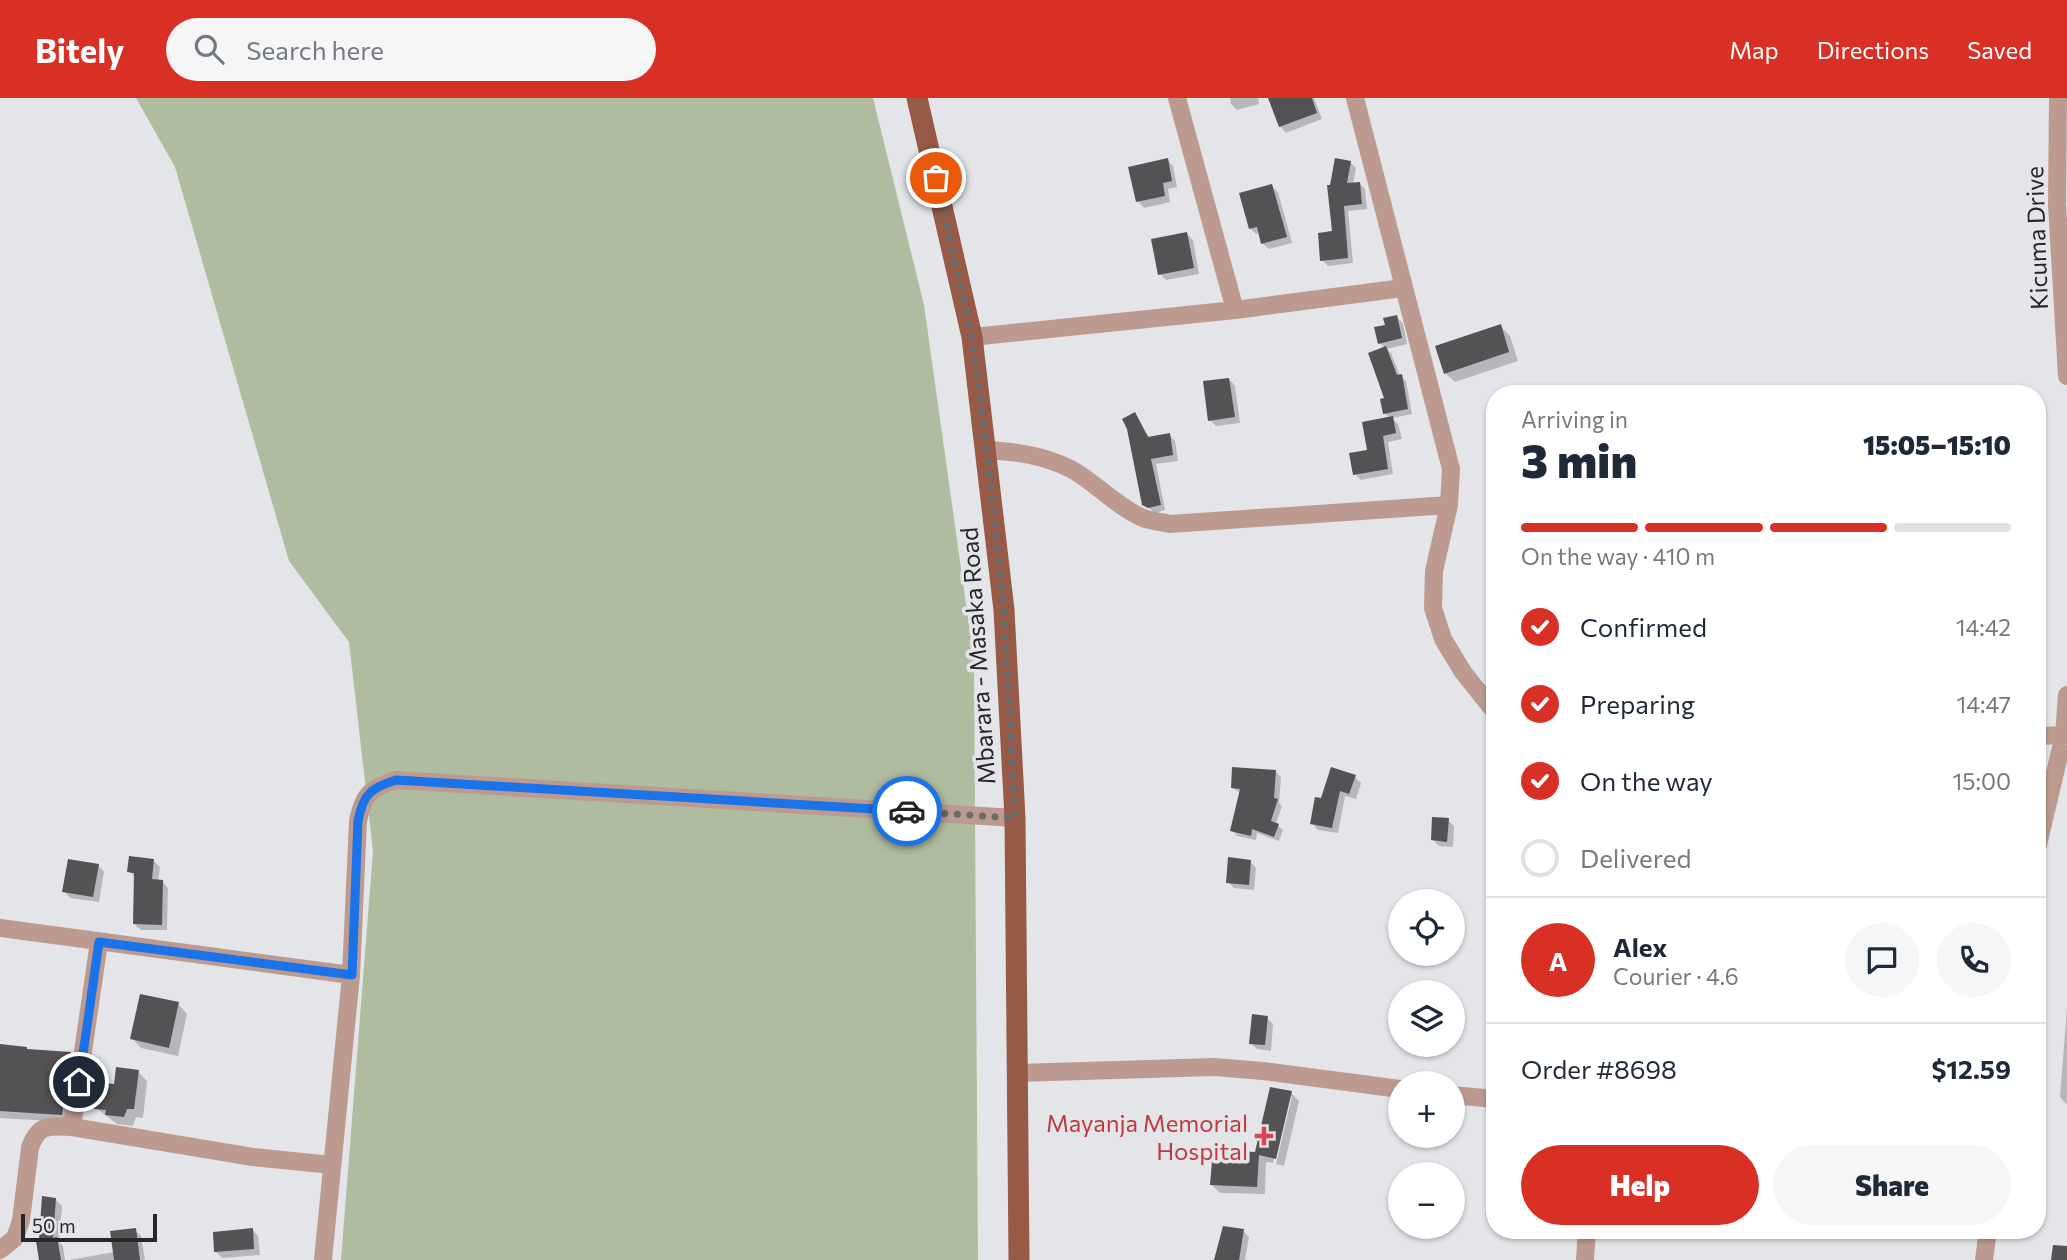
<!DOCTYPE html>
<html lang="en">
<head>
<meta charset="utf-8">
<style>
  :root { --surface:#fff; --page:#f6f6f7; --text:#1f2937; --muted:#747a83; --line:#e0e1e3; --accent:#d93025 }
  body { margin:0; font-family:Commissioner,sans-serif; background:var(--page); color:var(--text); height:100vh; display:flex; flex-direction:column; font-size:26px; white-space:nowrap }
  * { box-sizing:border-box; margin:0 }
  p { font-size:23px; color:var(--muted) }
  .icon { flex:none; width:38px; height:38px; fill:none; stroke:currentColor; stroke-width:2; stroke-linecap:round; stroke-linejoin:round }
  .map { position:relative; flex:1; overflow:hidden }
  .sheet { position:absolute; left:1486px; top:287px; width:560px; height:854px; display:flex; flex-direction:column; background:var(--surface); border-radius:28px; box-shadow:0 2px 5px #0004 }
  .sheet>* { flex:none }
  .controls { position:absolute; left:1388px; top:791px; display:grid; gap:14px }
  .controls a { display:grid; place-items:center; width:77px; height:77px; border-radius:50%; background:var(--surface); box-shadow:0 2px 5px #0004; font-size:35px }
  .scale { position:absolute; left:21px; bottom:18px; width:136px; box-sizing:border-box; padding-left:7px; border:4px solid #262729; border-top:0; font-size:19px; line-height:24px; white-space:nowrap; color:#262729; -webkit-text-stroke:5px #e3e5e9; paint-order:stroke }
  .pin { position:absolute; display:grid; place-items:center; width:60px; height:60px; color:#fff; margin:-30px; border:4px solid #fff; border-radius:50%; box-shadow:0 2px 7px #0007 }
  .courier { position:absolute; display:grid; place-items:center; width:70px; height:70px; margin:-35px; border:5px solid #1a73e8; border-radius:50%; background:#fff; color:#222; box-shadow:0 2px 9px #0007 }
  .summary em { font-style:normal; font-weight:800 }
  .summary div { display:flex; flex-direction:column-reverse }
  .summary { display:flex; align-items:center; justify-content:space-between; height:119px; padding:0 35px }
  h1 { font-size:46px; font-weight:800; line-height:52px }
  .bar { display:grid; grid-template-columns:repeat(4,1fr); gap:10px 7px; align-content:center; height:84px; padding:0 35px }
  .bar i { height:9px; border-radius:5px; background:var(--line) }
  .bar .selected { background:var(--accent) }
  .bar p { grid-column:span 4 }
  .line { display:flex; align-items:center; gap:18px; padding:0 35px; border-top:2px solid var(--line) }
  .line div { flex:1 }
  .round { display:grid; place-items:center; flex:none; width:74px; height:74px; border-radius:37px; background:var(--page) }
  ol { padding:0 35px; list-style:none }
  li { display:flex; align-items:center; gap:21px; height:77px }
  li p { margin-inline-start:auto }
  li .icon { padding:7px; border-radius:50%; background:var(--accent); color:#fff; stroke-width:4 }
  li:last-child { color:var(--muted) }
  li i { width:38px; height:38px; border:4px solid var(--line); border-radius:50% }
  .button { display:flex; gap:14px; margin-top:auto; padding:14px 35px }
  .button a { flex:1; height:80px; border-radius:42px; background:var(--accent); color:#fff; font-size:28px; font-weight:800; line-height:80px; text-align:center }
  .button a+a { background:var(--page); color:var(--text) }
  header { display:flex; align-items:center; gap:42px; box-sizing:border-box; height:98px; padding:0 35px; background:var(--accent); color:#fff }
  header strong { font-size:33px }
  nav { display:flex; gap:38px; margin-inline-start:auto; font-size:24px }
  .search { width:490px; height:63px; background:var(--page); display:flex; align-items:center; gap:18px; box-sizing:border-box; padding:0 24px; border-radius:38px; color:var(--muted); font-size:26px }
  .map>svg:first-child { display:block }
  .forest { fill:#b0bca0 }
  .shadow { fill:#0003 }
  .building { fill:#555255 }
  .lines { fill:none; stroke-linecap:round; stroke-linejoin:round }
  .street { stroke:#bd9a8f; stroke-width:18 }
  .primary { stroke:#965a47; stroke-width:21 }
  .done { stroke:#686a6c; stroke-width:7; stroke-dasharray:0 12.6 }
  .route { stroke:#1a73e8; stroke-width:9 }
  .health-dot { fill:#e0444e; stroke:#e3e5e9; stroke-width:2.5 }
  .labels { text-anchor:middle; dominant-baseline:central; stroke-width:7; stroke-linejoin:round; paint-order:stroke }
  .street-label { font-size:24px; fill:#262729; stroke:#e3e5e9 }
  .health-label { font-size:24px; fill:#be3a42; stroke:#e3e5e9; text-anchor:end }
</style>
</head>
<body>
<header>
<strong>Bitely</strong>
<div class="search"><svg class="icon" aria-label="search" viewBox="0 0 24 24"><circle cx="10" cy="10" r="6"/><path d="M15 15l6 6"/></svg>Search here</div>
<nav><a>Map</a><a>Directions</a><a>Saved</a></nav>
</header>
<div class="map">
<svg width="2067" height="1162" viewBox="0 0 2067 1162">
  <rect width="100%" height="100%" fill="#e3e5e9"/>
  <path class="forest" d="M136 0H873L924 207 974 563 978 1162H341L373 753 349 544 289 463 175 69Z"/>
  <path class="shadow" d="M1230 0H1258L1259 6 1237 12 1231 6Z
    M1270 0H1314L1322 21 1286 35 1280 28Z
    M1167 62 1173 68 1177 89 1168 91 1170 104 1144 110 1138 103Z
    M1350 64 1356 70 1353 86 1359 85 1365 91 1367 111 1348 113 1353 165 1328 168 1322 162 1334 135 1331 88Z
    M1271 88 1278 94 1292 145 1269 151 1262 145 1260 135 1256 136 1250 130Z
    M1187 136 1193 142 1199 176 1166 182 1160 176Z
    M1396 219 1403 225 1407 246 1387 251 1391 255 1400 278 1406 283 1412 316 1392 320 1398 326 1402 341 1388 344 1393 376 1361 382 1355 376 1390 320 1384 315 1386 301 1385 250 1380 245 1387 228Z
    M1500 228 1510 238 1518 263 1455 284 1445 275Z
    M1229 281 1235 288 1240 325 1216 328 1210 322Z
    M1134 317 1150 340 1169 337 1175 343 1178 363 1156 366 1165 412 1155 415 1144 406Z
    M1276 674 1281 679 1279 705 1282 708 1276 726 1283 732 1279 743 1257 735 1256 742 1237 738 1232 732 1241 695 1232 690Z
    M1355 679 1361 685 1356 701 1345 698 1338 735 1318 732 1312 725 1322 702Z
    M1448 722 1454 728 1453 749 1439 748 1433 742Z
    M154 763 160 769 158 783H162L168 790 167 832H141L134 826 136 780 129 773Z
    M1250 763 1256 770 1254 792 1234 790 1228 784Z
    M98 767 104 774 99 804 70 800 64 793Z
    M178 906 187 916 178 958 141 950 132 940Z
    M2067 910V1007L2060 999Z
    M1267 920 1273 926 1271 953 1257 951 1251 945Z
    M0 948 29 953 70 955 78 963 70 1024 0 1020Z
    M138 974 147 983 143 1020 136 1019 133 1028 117 1026 96 1010 116 988Z
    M1271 991 1291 995 1299 1003 1284 1068 1276 1066 1292 998H1289L1273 1065 1266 1064 1265 1096 1220 1095 1212 1087 1214 1053 1256 1055Z
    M55 1101 62 1108 59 1144 63 1148 65 1162H41L40 1144Z
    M252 1131 258 1138 260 1157 222 1160 215 1153Z
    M135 1132 141 1138 145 1162H69L114 1154Z
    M1243 1133 1249 1139 1245 1162H1216Z"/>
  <path class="building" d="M1268 0H1312L1317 15 1279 29Z
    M1168 60 1172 83 1163 85 1165 98 1136 104 1128 69Z
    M1335 60 1351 63 1347 85 1360 84 1362 106 1344 108 1348 160 1320 163 1318 135 1332 133 1327 87H1330Z
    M1272 86 1287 139 1261 146 1257 129 1249 131 1239 95Z
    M1187 134 1194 170 1158 177 1151 141Z
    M1397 217 1402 240 1378 246 1374 229 1385 227 1383 220Z
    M1501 226 1509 254 1444 276 1435 248Z
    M1386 248 1397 277 1402 276 1408 311 1383 316 1380 301 1384 300 1368 255Z
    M1229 280 1235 319 1208 323 1203 283Z
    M1135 314 1148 339 1170 335 1173 357 1151 361 1161 407 1148 410 1142 407 1127 331 1122 321Z
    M1393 318 1396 335 1383 338 1388 371 1353 377 1349 355 1367 352 1362 324Z
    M1232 669 1276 672 1274 700 1278 701 1271 723 1279 726 1274 739 1252 731 1251 738 1230 733 1240 691 1231 690Z
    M1331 669 1356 677 1349 696 1340 693 1332 730 1310 726 1315 699 1321 700Z
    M1432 719 1449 720 1447 744 1431 742Z
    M129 758 154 761 152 781 163 782 162 827 133 826 134 775 127 774Z
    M1228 759 1251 762 1249 787 1226 785Z
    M68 761 99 766 93 799 62 794Z
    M140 896 179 904 169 950 130 941Z
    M1252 916 1268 918 1265 947 1249 946Z
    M0 946 27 949V951L71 954 62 1017 0 1013Z
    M116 969 139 972 134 1011H127L124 1019 105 1017 106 1012 94 1011 97 984 114 986Z
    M1270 989 1292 993 1276 1061 1259 1057 1257 1089 1210 1087 1213 1051 1255 1054Z
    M42 1098 56 1100 53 1140 57 1139 61 1162H39L36 1143 39 1142Z
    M1223 1128 1244 1131 1239 1162H1214Z
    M136 1130 140 1162H114L110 1133Z
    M253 1130 254 1151 214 1154 213 1134Z
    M2053 1147 2067 1148V1162H2051Z"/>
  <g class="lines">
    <path class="street" d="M1177 0 1235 212
      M1355 0 1451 371 1449 407 1434 473 1433 510 1443 541 1463 574 1494 613
      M2058 0 2057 107 2067 278
      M972 239 1235 212 1403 190
      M987 352C1017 354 1043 357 1071 371 1096 385 1116 408 1143 420 1151 423 1161 424 1170 426L1449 407
      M2037 638 2067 637
      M2037 751 2064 637 2067 597
      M0 830 351 877
      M1017 975 1214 969 1263 973 1400 991
      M1452 997 1494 1001
      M72 1029 99 844
      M0 1152 15 1140 21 1122 30 1050C38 1025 50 1028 72 1029L253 1059 332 1067
      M323 1162 351 877 358 723C363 697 370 690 396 682L1015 720
      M1585 1162 1587 1132
      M1984 1162 1988 1132"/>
    <path class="primary" d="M917 0 972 239 1004 512 1015 720 1019 1162"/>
  </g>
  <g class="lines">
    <path class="done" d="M907 713 1015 720 1004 512 987 352 972 239 936 80"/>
    <path class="route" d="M79 984 99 844 352 877 358 723C363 697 370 690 396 682L907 713"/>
  </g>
  <path class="health-dot" d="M1260.5 1027.5h7v7h7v7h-7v7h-7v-7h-7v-7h7z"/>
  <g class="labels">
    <g class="street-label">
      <text transform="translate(2036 140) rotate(-92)">Kicuma Drive</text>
      <text transform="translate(977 558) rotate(-94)">Mbarara - Masaka Road</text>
    </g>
    <g class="health-label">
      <text x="1248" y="1024">Mayanja Memorial<tspan x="1248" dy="28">Hospital</tspan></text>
    </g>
  </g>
</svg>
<div class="controls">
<a><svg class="icon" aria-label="locate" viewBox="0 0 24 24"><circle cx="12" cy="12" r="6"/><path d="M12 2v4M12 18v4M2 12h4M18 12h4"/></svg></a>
<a><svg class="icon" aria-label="layers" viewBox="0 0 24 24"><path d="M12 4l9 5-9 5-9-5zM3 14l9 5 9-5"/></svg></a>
<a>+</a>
<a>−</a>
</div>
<div class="scale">50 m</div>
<div class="pin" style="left:936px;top:80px;background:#ea580c"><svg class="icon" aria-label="bag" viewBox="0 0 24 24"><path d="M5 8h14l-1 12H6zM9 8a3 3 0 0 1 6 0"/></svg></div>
<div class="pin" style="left:79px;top:984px;background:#1f2937"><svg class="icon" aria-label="home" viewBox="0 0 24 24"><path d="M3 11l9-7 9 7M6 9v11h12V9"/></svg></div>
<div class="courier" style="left:907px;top:713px"><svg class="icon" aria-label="car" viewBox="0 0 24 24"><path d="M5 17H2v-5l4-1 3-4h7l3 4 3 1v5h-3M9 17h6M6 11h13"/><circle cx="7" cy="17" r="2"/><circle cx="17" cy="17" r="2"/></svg></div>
<section class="sheet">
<div class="summary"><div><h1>3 min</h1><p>Arriving in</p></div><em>15:05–15:10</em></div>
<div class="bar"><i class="selected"></i><i class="selected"></i><i class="selected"></i><i></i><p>On the way · 410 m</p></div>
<ol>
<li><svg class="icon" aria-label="check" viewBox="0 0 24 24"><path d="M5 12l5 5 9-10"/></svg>Confirmed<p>14:42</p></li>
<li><svg class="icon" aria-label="check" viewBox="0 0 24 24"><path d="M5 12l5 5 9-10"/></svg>Preparing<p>14:47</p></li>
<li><svg class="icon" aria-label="check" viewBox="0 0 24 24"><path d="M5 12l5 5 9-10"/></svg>On the way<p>15:00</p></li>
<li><i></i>Delivered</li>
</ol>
<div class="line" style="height:126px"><b class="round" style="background:var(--accent);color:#fff">A</b><div><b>Alex</b><p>Courier · 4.6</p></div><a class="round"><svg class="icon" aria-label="chat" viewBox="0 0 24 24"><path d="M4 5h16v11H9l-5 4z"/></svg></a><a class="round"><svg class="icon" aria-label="phone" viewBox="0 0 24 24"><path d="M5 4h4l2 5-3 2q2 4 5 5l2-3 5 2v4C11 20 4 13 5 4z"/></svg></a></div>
<div class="line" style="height:91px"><div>Order #8698</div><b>$12.59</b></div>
<div class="button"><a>Help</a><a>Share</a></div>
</section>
</div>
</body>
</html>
